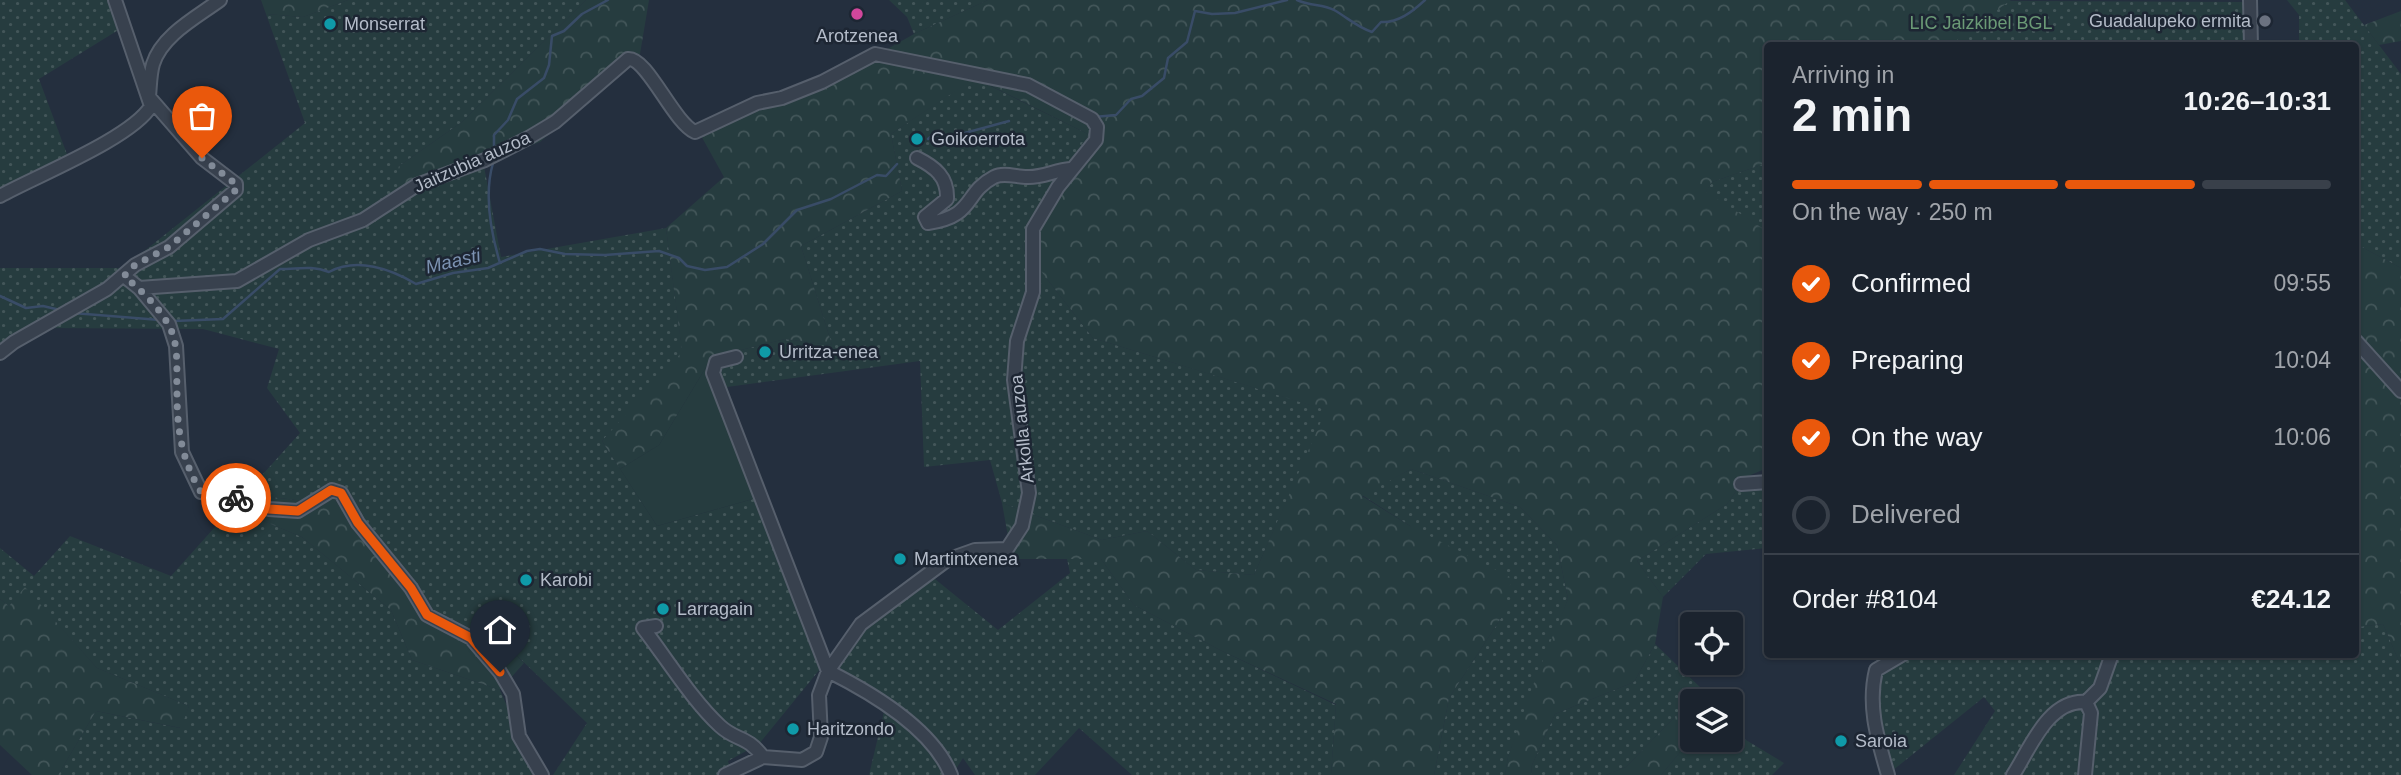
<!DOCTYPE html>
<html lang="en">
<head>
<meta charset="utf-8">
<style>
  :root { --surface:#1b232e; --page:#282f3a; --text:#f1f3f6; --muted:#a0a4aa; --line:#39404a; --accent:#ea580c }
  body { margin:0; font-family:Arial,sans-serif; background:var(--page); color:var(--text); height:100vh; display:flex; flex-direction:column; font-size:26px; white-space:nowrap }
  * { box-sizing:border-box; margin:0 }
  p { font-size:23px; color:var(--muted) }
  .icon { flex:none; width:38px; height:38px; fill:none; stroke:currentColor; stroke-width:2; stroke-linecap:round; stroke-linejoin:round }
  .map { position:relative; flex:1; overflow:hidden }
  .drawer { position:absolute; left:1764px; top:42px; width:595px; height:616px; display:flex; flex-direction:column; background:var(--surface); border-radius:7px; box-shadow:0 2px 5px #0004,0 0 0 2px var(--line) }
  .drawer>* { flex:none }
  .tools { position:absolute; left:1680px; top:612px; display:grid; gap:14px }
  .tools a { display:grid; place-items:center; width:63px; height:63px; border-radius:7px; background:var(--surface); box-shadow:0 2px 5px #0004,0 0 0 2px var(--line); font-size:35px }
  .pin { position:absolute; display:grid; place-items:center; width:60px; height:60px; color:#fff; margin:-72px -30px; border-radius:50% 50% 50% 0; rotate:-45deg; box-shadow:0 0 7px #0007 }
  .pin .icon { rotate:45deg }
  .courier { position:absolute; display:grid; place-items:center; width:70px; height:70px; margin:-35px; border:5px solid #ea580c; border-radius:50%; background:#fff; color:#222; box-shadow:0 2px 9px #0007 }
  .headline em { font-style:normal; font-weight:700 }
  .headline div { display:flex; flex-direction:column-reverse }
  .headline { display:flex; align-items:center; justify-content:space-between; height:119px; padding:0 28px }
  h1 { font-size:46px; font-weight:700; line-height:52px }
  .bar { display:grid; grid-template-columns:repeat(4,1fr); gap:10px 7px; align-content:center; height:84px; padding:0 28px }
  .bar i { height:9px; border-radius:5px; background:var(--line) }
  .bar .current { background:var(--accent) }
  .bar p { grid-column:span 4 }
  .line { display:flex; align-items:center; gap:18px; padding:0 28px; border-top:2px solid var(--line) }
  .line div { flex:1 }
  ol { padding:0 28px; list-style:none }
  li { display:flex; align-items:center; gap:21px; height:77px }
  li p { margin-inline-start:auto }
  li .icon { padding:7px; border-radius:50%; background:var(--accent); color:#fff; stroke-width:4 }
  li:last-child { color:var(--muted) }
  li i { width:38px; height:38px; border:4px solid var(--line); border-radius:50% }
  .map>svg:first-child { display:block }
  .grass { fill:url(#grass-dots) }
  .forest { fill:url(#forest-crowns) }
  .garden { fill:#263c3f }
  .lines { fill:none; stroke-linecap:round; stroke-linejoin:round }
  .stream { stroke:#394c67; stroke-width:2.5 }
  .minor-casing { stroke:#565f6c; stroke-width:16 }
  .minor { stroke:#38414e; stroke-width:12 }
  .done { stroke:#828b98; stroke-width:7; stroke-dasharray:0 12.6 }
  .route { stroke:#ea580c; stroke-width:9 }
  .hotel-dot { fill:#d1479c; stroke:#1d2633; stroke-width:2.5 }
  .worship-dot { fill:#6b7280; stroke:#1d2633; stroke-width:2.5 }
  .culture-dot { fill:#0f9aa8; stroke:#1d2633; stroke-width:2.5 }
  .labels { text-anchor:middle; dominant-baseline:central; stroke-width:5; stroke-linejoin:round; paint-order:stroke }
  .poi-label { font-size:18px; fill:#b4bcc9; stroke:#1d2633; text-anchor:start }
  .park-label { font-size:18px; fill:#6b9a76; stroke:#1d2633 }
  .street-label { font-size:18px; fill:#b4bcc9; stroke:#1d2633 }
  .water-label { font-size:19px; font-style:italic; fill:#7c92b1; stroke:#1d2633 }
</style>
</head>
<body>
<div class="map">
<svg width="2401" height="775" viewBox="0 0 2401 775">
  <defs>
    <pattern id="grass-dots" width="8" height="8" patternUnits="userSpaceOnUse" patternTransform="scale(1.75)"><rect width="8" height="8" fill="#263c3f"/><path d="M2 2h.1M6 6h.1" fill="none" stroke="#435659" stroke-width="1.8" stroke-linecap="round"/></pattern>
    <pattern id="forest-crowns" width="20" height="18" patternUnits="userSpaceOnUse" patternTransform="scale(1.75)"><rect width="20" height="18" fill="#263c3f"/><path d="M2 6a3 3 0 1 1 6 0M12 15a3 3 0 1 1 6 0" fill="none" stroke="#435659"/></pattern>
  </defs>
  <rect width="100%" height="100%" fill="#242f3e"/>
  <path class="grass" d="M0 0H112L120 29 39 79 68 157 0 192Z
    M348 0H586L462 122 399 166 483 161 501 257 666 228 683 357 602 441 657 526 760 497 825 662 930 575 998 630 1070 573 1067 559H1101L1134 605 1222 651 1336 705 1331 775H1132L1079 728 1035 775H975L963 758 952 775H869L887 699 825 663 759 744 728 761 732 775H553L587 723 510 649 436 614 333 499 313 502 245 494 300 433 267 388 279 349 203 329 47 328 18 344 0 361V268H123L305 123 266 14 303 17Z
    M889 0H988L914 34 907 17Z
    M1862 0 2243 2 2244 45H1866Z
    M2287 0H2345L2401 74V268L2356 244V46L2299 45V15Z
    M974 78 1088 134 1022 247 1093 338 1327 410 1254 575 1196 570 1147 531 1102 540 1002 503 990 460 924 467 920 361 727 387 712 357 785 339 832 345 801 246 902 191 891 134Z
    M1767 163V231L1705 193 1712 182Z
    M1411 469 1520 507 1557 545 1568 599 1508 757 1505 775H1434L1449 698 1501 618 1410 526 1362 495Z
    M1746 477 1752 488 1767 485V548L1706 554 1663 597 1637 561 1727 504Z
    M232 508 302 537 391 610 412 660 500 690 537 775H58L96 711 180 728 189 706 97 668 25 588 9 606 0 599V548L34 576 70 536 171 576Z
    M2383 624 2401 666V775H1954L1995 711 1984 697 1887 775 1872 683 1905 655 2356 654V627Z
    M1655 644 1702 689 1626 767 1606 775H1531L1532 765 1555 714 1634 682Z
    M1731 731 1784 763 1772 775H1661L1692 738V740H1731Z"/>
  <path class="forest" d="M261 0H348L303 17 266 14Z
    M586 0H649L640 54 540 142 419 188 394 181 399 166 462 122Z
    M988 0H2011L1950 45 1768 46 1767 163 1712 182 1706 192 1767 231V468L1746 477 1727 504 1637 561 1663 597 1655 644 1634 682 1555 714 1532 765 1531 775H1505L1508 757 1536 677 1568 599 1557 545 1520 507 1411 469 1362 496 1410 526 1512 578 1501 618 1449 698 1434 775H1331L1336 704 1222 651 1134 605 1101 559H1012L1002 503 1102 540 1147 531 1196 570 1254 575 1326 410 1093 338 1022 247 1088 134 975 78 891 134 902 191 801 246 832 345 785 339 712 357 659 445 620 469 602 441 682 352 666 228 724 177 699 132 756 109 806 95 914 34Z
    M2401 11V41L2379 45 2364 25Z
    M2356 244 2401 268V666L2383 624 2356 627Z
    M245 494 313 502 333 499 436 613 510 649 524 663 500 690 412 660 391 610 302 537 232 508Z
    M25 587 97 668 189 706 181 728 96 711 58 775H32L0 745V599L9 606Z
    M1702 689 1705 702H1692V738L1661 775H1606L1626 767Z"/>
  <path class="garden" d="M712 357 727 387 760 497 657 526 620 469 659 445Z"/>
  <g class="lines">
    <path class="stream" d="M1297 0C1310 6 1323 4 1334 10 1348 18 1357 27 1372 32L1381 22C1398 23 1412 12 1425 0
      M1094 117 1116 115 1131 99 1142 96 1164 78 1168 58 1187 42 1195 11 1212 14 1235 13 1287 0
      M928 139 936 132 950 137 1009 121
      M494 152V135L508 120 517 99 544 78 549 65 552 36 564 31 582 14 608 0
      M493 163C484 194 491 233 500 263
      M0 296 26 308 43 306 60 310
      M73 313 160 320
      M174 321 223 319 280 269C299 269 311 265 329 272 357 257 391 269 416 284L453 273 488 268 527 251 540 249 565 254 605 255 659 251 679 258 687 266 705 270 727 267 763 244 797 210 831 199 877 175 886 176 897 164"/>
    <defs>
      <path id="minor" d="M2250 0 2251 46
        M917 158C935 167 948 177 947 199L925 217 928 223C976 216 963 193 994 177 1004 172 1016 177 1027 177 1041 178 1056 170 1070 169
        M0 196C36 176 132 138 151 106L115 0
        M124 276 139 288 169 324 176 346 182 452 201 492 246 499 269 509 298 511 332 490 341 493 358 523 411 588 427 615 471 638 500 672 513 694 519 736 542 775
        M139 288 237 281 309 240 363 220 417 185 485 160 530 137 555 122 628 59C647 57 673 122 695 132L757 103 782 98 822 82 875 54 1028 85 1092 119 1097 127 1096 140 1058 187 1033 229V292L1017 341 1014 380 1029 493 1022 526 1007 549 975 550 947 560 861 624 828 671 819 695 821 737 816 752 802 760 763 757 725 775
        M2356 341 2401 391
        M0 353 14 342 107 289 135 265 169 247 236 190V184L202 158 149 97C150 86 150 74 153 64 162 35 197 17 220 0
        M736 357 716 362 713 373 828 671C870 692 933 729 951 775
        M1741 484 1768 482
        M656 626 643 628C667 659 692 700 720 726 736 741 747 735 763 757
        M1888 775C1878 740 1867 707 1876 670L1903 654
        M2013 775C2030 749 2048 699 2086 702L2100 688 2112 654
        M2085 775 2091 713 2086 702"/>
    </defs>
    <use href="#minor" class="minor-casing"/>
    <use href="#minor" class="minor"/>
  </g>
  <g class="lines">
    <path class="done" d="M202 158 236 184V190L169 247 135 265 124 276C140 289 158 306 168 324 180 344 176 371 177 393 177 430 182 461 201 492L236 498"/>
    <path class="route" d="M236 498 269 509 298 511 331 490 341 493 358 523 411 588 427 615 471 638 500 672"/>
  </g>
  <circle class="hotel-dot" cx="857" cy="14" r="7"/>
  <circle class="worship-dot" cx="2265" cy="21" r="7"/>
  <g class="culture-dot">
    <circle cx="330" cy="24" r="7"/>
    <circle cx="917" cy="139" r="7"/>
    <circle cx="765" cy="352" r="7"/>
    <circle cx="900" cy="559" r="7"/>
    <circle cx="526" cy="580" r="7"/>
    <circle cx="663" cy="609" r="7"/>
    <circle cx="793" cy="729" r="7"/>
    <circle cx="1841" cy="741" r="7"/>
  </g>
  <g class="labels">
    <g class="poi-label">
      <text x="2251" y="21" text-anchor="end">Guadalupeko ermita</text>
      <text x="344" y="24">Monserrat</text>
      <text x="857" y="36" text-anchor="middle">Arotzenea</text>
      <text x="931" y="139">Goikoerrota</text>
      <text x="779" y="352">Urritza-enea</text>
      <text x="914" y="559">Martintxenea</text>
      <text x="540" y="580">Karobi</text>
      <text x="677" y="609">Larragain</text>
      <text x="807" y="729">Haritzondo</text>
      <text x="1855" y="741">Saroia</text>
    </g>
    <g class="park-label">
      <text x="1981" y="23">LIC Jaizkibel BGL</text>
    </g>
    <g class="street-label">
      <text transform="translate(472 162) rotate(-24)">Jaitzubia auzoa</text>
      <text transform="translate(1022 429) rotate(-96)">Arkolla auzoa</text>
    </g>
    <g class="water-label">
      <text transform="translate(453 261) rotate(-13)">Maasti</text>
    </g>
  </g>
</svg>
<div class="tools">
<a><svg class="icon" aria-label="locate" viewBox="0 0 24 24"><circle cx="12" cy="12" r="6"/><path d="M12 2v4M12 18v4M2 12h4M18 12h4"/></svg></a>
<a><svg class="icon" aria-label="layers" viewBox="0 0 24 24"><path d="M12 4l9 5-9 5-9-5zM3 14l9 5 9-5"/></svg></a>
</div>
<div class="pin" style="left:202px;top:158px;background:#ea580c"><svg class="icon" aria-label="bag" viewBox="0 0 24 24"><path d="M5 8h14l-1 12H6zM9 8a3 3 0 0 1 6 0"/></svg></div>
<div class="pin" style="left:500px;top:672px;background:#1f2937"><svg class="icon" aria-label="home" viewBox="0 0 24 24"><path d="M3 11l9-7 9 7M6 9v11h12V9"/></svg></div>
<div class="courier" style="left:236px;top:498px"><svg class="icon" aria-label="bike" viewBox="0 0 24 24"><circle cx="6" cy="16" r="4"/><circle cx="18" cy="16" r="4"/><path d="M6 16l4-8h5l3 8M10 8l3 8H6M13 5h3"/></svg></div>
<section class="drawer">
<div class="headline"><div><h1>2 min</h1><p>Arriving in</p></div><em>10:26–10:31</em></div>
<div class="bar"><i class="current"></i><i class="current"></i><i class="current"></i><i></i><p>On the way · 250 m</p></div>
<ol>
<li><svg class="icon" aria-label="check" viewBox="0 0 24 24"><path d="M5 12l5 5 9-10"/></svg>Confirmed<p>09:55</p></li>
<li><svg class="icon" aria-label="check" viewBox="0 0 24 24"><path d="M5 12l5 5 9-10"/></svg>Preparing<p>10:04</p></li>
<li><svg class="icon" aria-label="check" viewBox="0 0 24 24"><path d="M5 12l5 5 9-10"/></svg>On the way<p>10:06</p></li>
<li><i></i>Delivered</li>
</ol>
<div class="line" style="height:91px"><div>Order #8104</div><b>€24.12</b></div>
</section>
</div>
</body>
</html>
